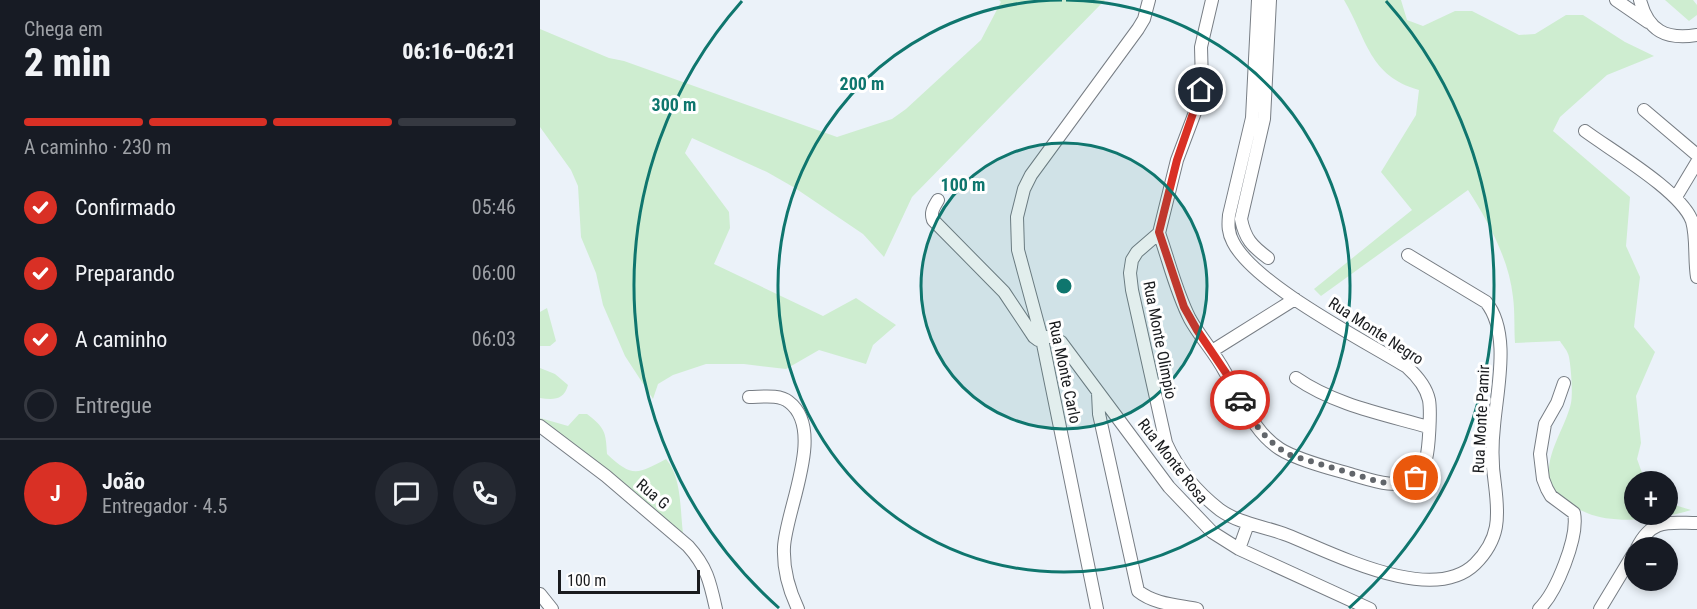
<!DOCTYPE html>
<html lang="pt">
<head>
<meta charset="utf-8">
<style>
  :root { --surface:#171b24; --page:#242831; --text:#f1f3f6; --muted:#9ea1a6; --line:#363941; --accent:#d93025 }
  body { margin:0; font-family:"Roboto Condensed",sans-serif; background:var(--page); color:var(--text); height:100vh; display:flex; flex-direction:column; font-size:22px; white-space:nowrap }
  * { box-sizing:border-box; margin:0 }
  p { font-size:20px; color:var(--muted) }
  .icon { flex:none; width:33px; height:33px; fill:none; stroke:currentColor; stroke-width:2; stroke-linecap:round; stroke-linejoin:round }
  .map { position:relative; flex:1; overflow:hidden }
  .sheet { display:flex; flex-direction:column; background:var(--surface); width:540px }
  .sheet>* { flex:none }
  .fabs { position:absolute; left:1084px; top:471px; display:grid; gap:12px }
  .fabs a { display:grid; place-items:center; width:54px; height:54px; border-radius:50%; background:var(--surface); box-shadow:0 3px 9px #0003; font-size:30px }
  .scale { position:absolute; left:18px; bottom:15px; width:142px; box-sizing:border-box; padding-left:6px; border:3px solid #191b1e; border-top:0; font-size:16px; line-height:21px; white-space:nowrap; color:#191b1e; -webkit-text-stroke:4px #fff; paint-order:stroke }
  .pin { position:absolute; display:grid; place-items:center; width:51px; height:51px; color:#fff; margin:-26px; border:3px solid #fff; border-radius:50%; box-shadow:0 2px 6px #0007 }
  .courier { position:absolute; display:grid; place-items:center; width:60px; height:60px; margin:-30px; border:4px solid #d93025; border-radius:50%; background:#fff; color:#222; box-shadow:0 2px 8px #0007 }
  .head em { font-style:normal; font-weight:800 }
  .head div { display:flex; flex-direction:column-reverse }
  .head { display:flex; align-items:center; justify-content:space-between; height:102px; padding:0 24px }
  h1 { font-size:39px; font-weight:800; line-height:45px }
  .bar { display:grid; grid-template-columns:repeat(4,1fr); gap:9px 6px; align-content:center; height:72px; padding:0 24px }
  .bar i { height:8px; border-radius:4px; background:var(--line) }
  .bar .selected { background:var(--accent) }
  .bar p { grid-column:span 4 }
  .line { display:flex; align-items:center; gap:15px; padding:0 24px; border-top:2px solid var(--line) }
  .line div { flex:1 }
  .round { display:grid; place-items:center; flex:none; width:63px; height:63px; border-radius:32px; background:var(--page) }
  ol { padding:0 24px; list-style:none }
  li { display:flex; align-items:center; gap:18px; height:66px }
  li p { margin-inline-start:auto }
  li .icon { padding:6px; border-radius:50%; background:var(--accent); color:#fff; stroke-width:4 }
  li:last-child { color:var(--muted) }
  li i { width:33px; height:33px; border:3px solid var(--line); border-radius:50% }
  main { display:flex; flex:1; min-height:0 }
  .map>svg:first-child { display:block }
  .green { fill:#ceedd0 }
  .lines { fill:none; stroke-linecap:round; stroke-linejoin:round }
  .minor-casing { stroke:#777d84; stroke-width:14 }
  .minor { stroke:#fff; stroke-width:12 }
  .done { stroke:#62666b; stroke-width:6; stroke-dasharray:0 10.8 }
  .route { stroke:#d93025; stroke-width:8 }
  .ring { fill:none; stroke:#0f766e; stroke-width:3 }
  .labels { text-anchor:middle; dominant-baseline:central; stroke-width:6; stroke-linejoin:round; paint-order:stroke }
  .street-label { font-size:16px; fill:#191b1e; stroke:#fff }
  .centre { fill:#0f766e; stroke:#fff; stroke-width:3 }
  .ring-label { font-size:18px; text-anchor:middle; font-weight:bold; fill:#0f766e; stroke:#fff; stroke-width:6; stroke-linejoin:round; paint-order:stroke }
</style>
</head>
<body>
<main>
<section class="sheet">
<div class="head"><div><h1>2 min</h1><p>Chega em</p></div><em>06:16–06:21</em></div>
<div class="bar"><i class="selected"></i><i class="selected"></i><i class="selected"></i><i></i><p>A caminho · 230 m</p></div>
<ol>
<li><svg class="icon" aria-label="check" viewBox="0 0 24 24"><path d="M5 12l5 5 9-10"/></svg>Confirmado<p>05:46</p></li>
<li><svg class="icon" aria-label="check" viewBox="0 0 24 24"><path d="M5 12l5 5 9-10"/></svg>Preparando<p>06:00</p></li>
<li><svg class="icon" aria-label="check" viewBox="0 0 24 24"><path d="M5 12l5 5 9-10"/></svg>A caminho<p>06:03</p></li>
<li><i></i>Entregue</li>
</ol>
<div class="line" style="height:108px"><b class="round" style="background:var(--accent);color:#fff">J</b><div><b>João</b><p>Entregador · 4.5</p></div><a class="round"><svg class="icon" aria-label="chat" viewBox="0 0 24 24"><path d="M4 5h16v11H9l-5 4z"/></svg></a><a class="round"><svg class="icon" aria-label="phone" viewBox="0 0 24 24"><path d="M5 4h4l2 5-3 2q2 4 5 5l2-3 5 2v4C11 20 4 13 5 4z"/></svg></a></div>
</section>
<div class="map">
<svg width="1157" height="609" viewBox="0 0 1157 609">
  <rect width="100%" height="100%" fill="#ebf2f9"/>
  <path class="green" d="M459 0H565L372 197 344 257 323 234 255 188 227 172 152 138 145 153 189 212 190 228 174 264 283 316 316 298 356 325 333 345 326 364 279 350 246 369 204 364H166L133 375 118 384 113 399 85 356 63 305 56 273 41 237 38 186 31 170 0 127V29L69 58 84 61 297 137 352 119 366 109 441 40 461 2Z
    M804 0H861L867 20 883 26 915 11H932L979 35 995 34 1026 15H1043L1085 42 1114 56 1067 75 1020 117 1013 131 1090 197 1086 246 1100 277 1094 327 1115 352 1096 396 1101 443 1097 459 1105 481 1095 482V514H1128V503L1151 510C1123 519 1075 525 1047 513 1036 508 1018 503 1013 491 999 460 1025 431 1031 403 1033 393 1031 367 1029 357 1028 351 1023 346 1020 341L975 343C974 328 975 312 973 297 969 259 948 221 928 190L781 296 774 289 872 210 841 172 876 115 879 90C829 76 827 39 804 0Z
    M1125 0H1153L1157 5V15L1149 21Z
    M7 308 16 341 10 346H0V312Z
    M0 368 15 374 28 385C24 400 14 400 0 398Z
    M39 414H47C65 428 66 432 67 454 92 478 98 474 126 459 142 477 140 511 143 533L0 423V418L28 426Z"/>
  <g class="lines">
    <defs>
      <path id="minor" d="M672 0 661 47 662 83 660 99 637 160 619 233 597 252 592 260 590 273 592 290 626 443C638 470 657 492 680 510 700 524 724 526 747 535 793 553 892 606 935 564 960 539 959 517 955 485 952 466 952 444 954 426 957 389 971 333 946 302L868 255
        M1076 0 1108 22
        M1100 0C1108 31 1126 40 1157 35
        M1104 110 1157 155
        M1045 131C1072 151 1141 191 1152 221 1157 238 1154 259 1157 277
        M1136 197 1157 162
        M398 200C394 207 390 212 393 220L464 292 494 337 498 340 511 336 521 342 629 487 672 532 699 549 830 609
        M619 233C629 261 636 292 650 319 660 337 675 353 685 372 702 399 712 431 740 449 757 460 793 469 813 475 831 480 857 490 875 479 881 475 885 466 886 459 889 448 891 411 889 400 886 386 877 376 867 367 823 340 714 284 693 242 688 233 688 225 689 215L712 118 718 0
        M728 258C712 246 705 239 701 219L724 119 730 0
        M672 351 755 299
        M756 378C795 405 843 414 888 427
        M558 393 559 414 598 591C614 604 637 605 657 609
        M209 397C222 397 239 394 249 402 286 430 246 509 244 547 243 568 249 590 258 609
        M0 426 66 476 148 546C167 567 170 582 176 609
        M1097 548C1112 518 1128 523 1157 523
        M699 549 708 524
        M0 594 12 609
        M557 609 502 339 478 250 477 217 484 189 491 175 598 29 604 19 609 0
        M999 609C1016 593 1039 537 1034 513L1011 496 1007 489 1003 479 1000 454 1005 424 1017 403 1024 383
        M1060 609 1095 551"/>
    </defs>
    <use href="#minor" class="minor-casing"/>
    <use href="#minor" class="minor"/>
  </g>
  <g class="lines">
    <path class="done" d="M700 400C713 422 726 442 750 455L840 482 855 484 876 478"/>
    <path class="route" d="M661 90 637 160 619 232 644 307 657 330 686 373 700 400"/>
  </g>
  <circle cx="524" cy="286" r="143" fill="#0f766e" fill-opacity=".12"/>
  <g class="ring">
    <circle cx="524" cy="286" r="143"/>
    <path d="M526 0A286 286 0 1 1 522 0"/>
    <path d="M239 608A430 430 0 0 1 202 1M846 1A430 430 0 0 1 809 608"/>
  </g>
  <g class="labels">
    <g class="street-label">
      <text transform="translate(836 331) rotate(33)">Rua Monte Negro</text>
      <text transform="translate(620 340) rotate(79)">Rua Monte Olimpio</text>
      <text transform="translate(525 372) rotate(78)">Rua Monte Carlo</text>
      <text transform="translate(941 419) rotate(-87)">Rua Monte Pamir</text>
      <text transform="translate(633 461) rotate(52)">Rua Monte Rosa</text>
      <text transform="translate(113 494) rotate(40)">Rua G</text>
    </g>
  </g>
  <circle cx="524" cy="286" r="9" class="centre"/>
  <g class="ring-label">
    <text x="322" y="90">200 m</text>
    <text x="134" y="111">300 m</text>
    <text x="423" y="191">100 m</text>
  </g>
</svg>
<div class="fabs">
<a>+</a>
<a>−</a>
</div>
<div class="scale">100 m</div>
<div class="pin" style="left:876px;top:478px;background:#ea580c"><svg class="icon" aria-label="bag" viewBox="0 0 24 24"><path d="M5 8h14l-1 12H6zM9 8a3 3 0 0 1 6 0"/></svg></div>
<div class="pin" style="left:661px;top:90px;background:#1f2937"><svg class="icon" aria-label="home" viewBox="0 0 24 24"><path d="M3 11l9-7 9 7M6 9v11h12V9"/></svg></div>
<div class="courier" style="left:700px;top:400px"><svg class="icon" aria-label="car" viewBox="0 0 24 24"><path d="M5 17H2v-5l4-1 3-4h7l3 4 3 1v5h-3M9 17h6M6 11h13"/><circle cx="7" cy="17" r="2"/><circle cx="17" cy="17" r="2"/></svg></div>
</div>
</main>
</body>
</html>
